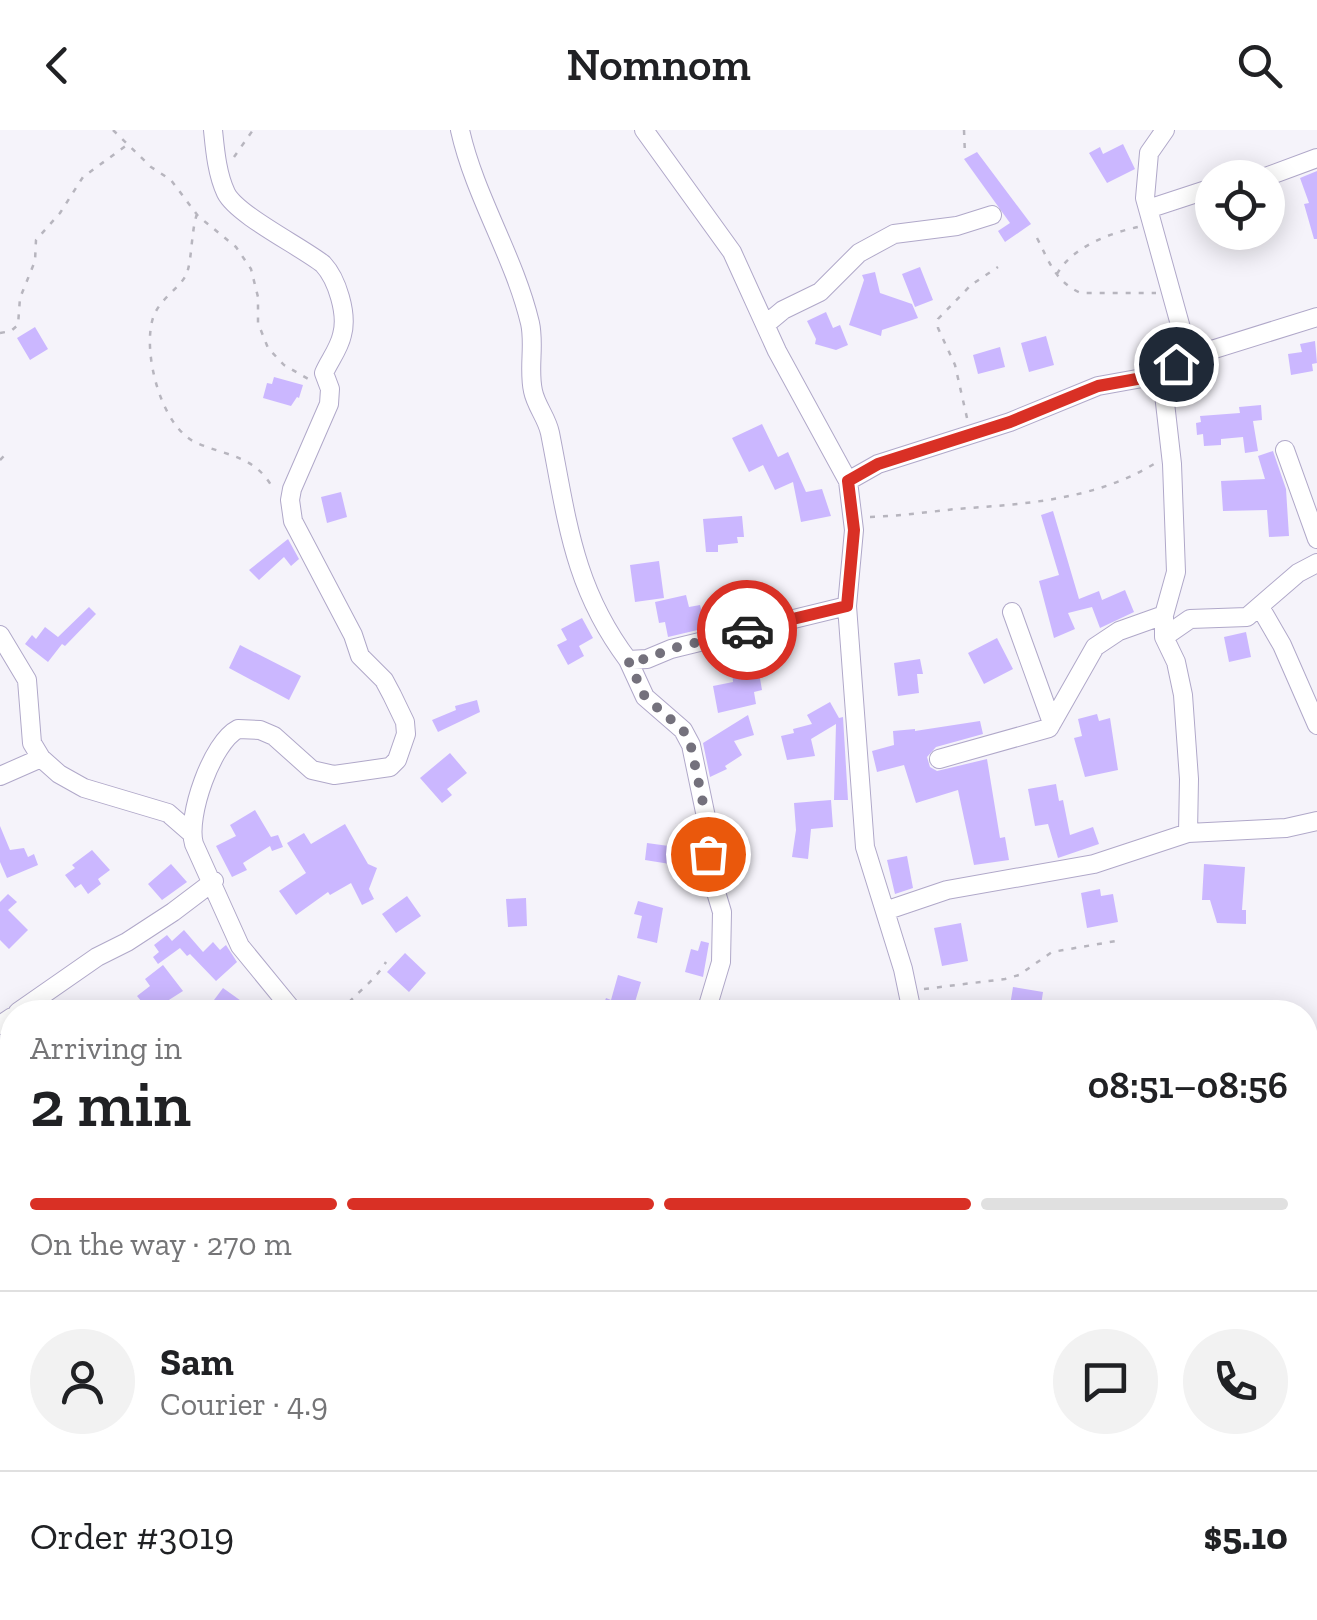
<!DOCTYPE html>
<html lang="en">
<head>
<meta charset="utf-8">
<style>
  :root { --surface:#fff; --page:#f2f2f2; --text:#202124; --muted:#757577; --line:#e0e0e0; --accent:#d93025 }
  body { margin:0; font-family:"Zilla Slab",serif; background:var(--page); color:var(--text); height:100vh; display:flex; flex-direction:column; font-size:38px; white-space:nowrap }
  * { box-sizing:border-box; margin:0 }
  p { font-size:32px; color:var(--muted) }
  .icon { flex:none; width:55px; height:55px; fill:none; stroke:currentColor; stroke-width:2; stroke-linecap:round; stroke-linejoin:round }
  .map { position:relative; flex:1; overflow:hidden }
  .side { position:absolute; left:0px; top:870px; width:1318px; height:620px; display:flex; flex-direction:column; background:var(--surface); border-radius:40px 40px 0 0; box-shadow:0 5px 25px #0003 }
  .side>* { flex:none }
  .controls { position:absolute; left:1195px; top:30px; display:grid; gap:20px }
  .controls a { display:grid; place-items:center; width:90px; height:90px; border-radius:50%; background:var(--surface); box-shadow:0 5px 25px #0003; font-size:50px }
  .pin { position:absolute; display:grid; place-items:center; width:85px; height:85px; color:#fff; margin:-42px; border:5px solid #fff; border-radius:50%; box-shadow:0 2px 10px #0007 }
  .courier { position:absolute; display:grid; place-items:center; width:100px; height:100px; margin:-50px; border:8px solid #d93025; border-radius:50%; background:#fff; color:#222; box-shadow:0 2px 12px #0007 }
  .overview em { font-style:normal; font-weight:600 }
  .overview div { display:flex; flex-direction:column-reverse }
  .overview { display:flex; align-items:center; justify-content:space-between; height:170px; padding:0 30px }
  h1 { font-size:65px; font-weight:600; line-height:75px }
  .bar { display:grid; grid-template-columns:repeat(4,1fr); gap:15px 10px; align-content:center; height:120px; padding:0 30px }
  .bar i { height:12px; border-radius:8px; background:var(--line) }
  .bar .on { background:var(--accent) }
  .bar p { grid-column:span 4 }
  .line { display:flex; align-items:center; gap:25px; padding:0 30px; border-top:2px solid var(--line) }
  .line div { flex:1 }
  .round { display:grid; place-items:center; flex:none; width:105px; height:105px; border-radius:52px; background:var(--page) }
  header { display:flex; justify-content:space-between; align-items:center; height:130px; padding:0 30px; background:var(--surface); font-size:45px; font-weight:600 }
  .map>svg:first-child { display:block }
  .building { fill:#cbb7ff }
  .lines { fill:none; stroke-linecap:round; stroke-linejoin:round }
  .minor-casing { stroke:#b0a8c9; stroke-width:20 }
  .path { stroke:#b7b5be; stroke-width:2.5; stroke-dasharray:5 8; stroke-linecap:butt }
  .minor { stroke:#fff; stroke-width:18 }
  .done { stroke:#74717c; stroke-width:10; stroke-dasharray:0 18 }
  .route { stroke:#d93025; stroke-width:12 }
</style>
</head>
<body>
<header><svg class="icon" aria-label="back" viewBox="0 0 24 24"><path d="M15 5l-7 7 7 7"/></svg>Nomnom<svg class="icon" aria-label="search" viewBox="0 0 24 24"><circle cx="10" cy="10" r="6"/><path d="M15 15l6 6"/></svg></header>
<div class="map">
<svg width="1317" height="1490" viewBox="0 0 1317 1490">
  <rect width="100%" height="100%" fill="#f5f3fa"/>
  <path class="building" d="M1123 14 1135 39 1107 53 1089 23 1100 17 1103 24Z
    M977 22 1031 94 1005 112 998 101 1010 93 964 29Z
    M1317 41V109H1314L1304 74 1309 73 1300 48Z
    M920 137 933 170 915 177 902 144Z
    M875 142 880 163 912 174 918 188 882 200 881 206 849 195 864 150 862 145Z
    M826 182 833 198 840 195 848 215 836 220 815 214 816 209 807 191Z
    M35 197 48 219 30 230 17 208Z
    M1046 206 1054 235 1029 242 1021 213Z
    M1315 211 1317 233 1312 234 1313 241 1291 245 1288 224 1302 222 1300 214Z
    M1000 217 1005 237 978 244 973 225Z
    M274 247 303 255 299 268 297 267 291 276 263 268 267 253 272 254Z
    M1261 275 1262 290 1253 291 1258 321 1245 323 1243 307 1221 309V315L1204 316 1203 304 1197 305 1196 293 1201 292 1200 286 1240 283 1239 277Z
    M762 294 778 327 788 322 806 362 822 359 831 386 801 392 793 352 775 360 763 335 749 342 732 308Z
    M1273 321 1286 359 1289 406 1269 407 1267 380 1223 381 1221 351 1265 349 1258 326Z
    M341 362 347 387 327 393 321 367Z
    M1053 381 1079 469 1099 461 1102 470 1125 460 1134 482 1100 498 1092 477 1068 483 1075 499 1054 508 1039 451 1059 445 1041 385Z
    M742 386 744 407H737L738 413 718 415V422H706L703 389Z
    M288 409 299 429 291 436 284 427 259 450 249 440Z
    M659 431 664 468 635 472 630 435Z
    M686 465 689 477 700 475 706 498 668 507 665 492 659 493 655 472Z
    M89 477 96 484 65 516 62 514 48 532 25 514 32 505 36 509 45 497 58 507Z
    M582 488 593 508 579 516 584 526 568 535 557 515 567 510 561 499Z
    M1246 502 1251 527 1229 532 1224 507Z
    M997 508 1013 539 984 554 968 523Z
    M240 515 301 546 289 570 229 538Z
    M920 529 923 544H917L919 563 898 566 894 533Z
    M758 537 762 560 754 562 756 574 718 583 713 556 733 552 732 541Z
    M477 570 480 582 438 602 432 590 456 580 455 576Z
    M830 572 839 588 843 587 848 670H834L836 594 811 609 815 626 787 630 781 606 794 603 793 599 812 594 807 585Z
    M1097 584 1099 591 1110 588 1118 640 1085 647 1074 608 1082 606 1078 589Z
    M748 585 754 605 734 611 742 625 725 636 727 639 710 647 703 613Z
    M980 591 983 604 936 617 927 627 930 637 937 641 987 629 1000 708 1005 707 1009 730 974 735 958 660 916 673 904 635 877 642 872 621 894 615 893 601 915 599V601Z
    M450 623 467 643 447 659 452 665 442 673 420 648Z
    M1056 654 1059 671 1063 670 1070 705 1093 697 1099 714 1058 728 1048 694 1035 696 1028 659Z
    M831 670 833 697 811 699 808 729 792 727 796 700 794 673Z
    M255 680 271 707 278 705 283 717 272 721 270 716 243 733 247 740 232 747 216 716 236 706 230 695Z
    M345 694 368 734 377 738 369 759 374 769 362 775 351 753 330 765 328 762 296 785 279 761 306 743 287 713 304 703 311 714Z
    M0 696 10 720 24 718 28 727 34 724 38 735 7 748 0 732Z
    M676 706 695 707 696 728 676 726V735L645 730 647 713 676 717Z
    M92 720 110 740 98 749 101 754 88 764 81 754 75 758 65 745 75 738 72 735Z
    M907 726 913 758 895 764 887 730Z
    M171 734 187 752 162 770 148 754Z
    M1204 734 1245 737 1242 780H1246V794L1217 793 1210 770H1202Z
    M1100 759 1101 766 1113 764 1118 792 1087 798 1081 763Z
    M8 764 17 772 8 780 28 800 9 819 0 810V772Z
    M407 766 421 786 396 803 382 784Z
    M526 768 527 796 508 797 506 769Z
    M638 771 663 778 657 813 637 808 642 786 634 784Z
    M961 793 968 831 942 836 934 798Z
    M184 800 203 822 213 812 220 820 226 815 237 832 216 851 190 824 187 826 180 818 158 834 153 827 159 822 154 815 167 805 172 811Z
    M701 811 709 813 703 847 685 842 691 819 698 821Z
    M405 823 426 843 409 862 387 842Z
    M163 835 183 861 150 882 137 866 150 856 145 849Z
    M618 845 641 852 632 882H601L606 868 611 870Z
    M1013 857 1043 862 1040 882H1009Z
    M223 858 244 873 237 882H205Z
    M581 1478H622L646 1490H605Z
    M1004 1478H1049L1054 1490H989Z
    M1254 1478H1297L1292 1490H1258L1250 1487Z"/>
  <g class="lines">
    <defs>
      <path id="minor" d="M213 0C215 20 217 44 226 63 237 85 300 116 323 134 337 149 348 184 342 205 339 219 329 231 324 243L330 259 329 274 292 359 290 370 293 391 353 505 360 526 384 550 392 565 405 592 406 604 397 630 390 637 334 645 312 640 274 606 260 600 238 599C212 612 186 687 194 714L240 816 294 882
        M460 0C475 67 514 126 530 193 535 215 528 239 533 261 536 276 547 288 550 303 567 389 573 457 628 530L647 529 671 519 847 476
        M644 0 732 122 777 221 848 351 854 400 847 476 865 717 903 839 912 882
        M1165 0 1149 23 1145 68 1189 227
        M1263 48 1317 28
        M1148 79 1212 58
        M765 195 783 180 820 162 859 123 894 104 957 96 992 85
        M1173 237 1164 264 1172 334 1176 442 1164 485V507L1176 532 1183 565 1189 649 1188 703
        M1285 320 1317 409
        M848 351 878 334 1010 292 1098 256 1148 247 1189 227 1317 187
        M1260 477 1282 515 1317 595
        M1012 482 1052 593
        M0 505 27 550 32 613 41 628 59 644 84 658 168 683 191 703
        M1164 507 1190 489 1247 487 1298 443 1317 433
        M628 530 645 567 683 600 691 615 706 687 709 739 722 782 721 832 706 882
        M939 629 1049 598 1095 517 1119 501 1164 485
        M0 646 41 628
        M885 781 947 760 1094 734 1188 703 1286 698 1317 691
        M18 882 97 827 127 812 173 782 214 751
        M0 895 12 887
        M0 970 12 979
        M1305 1081 1317 1085
        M0 1278 12 1280
        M1305 1354 1317 1353
        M0 1393 12 1396
        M371 1478 396 1490
        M923 1478 949 1490
        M1062 1478 1068 1490
        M729 1490 735 1478
        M1083 1490 1086 1478
        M1141 1490 1161 1478"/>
    </defs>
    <use href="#minor" class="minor-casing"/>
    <path class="path" d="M113 0 151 37 171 50 198 86 236 117 251 139 258 167V193L268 218 284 235 310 250
      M964 0 965 25
      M234 27 253 0
      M197 84C191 101 192 133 186 145 180 158 159 169 153 188 142 222 161 298 197 313 229 327 255 325 274 360
      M1037 108C1049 131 1055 152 1081 163H1156
      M1057 144C1072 117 1110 103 1138 97
      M0 203 11 201 18 195 20 168 35 131 36 110 60 83 83 47 127 15
      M967 288 955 235 938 198V189L971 155 998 137
      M0 330 5 325
      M870 387C899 386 928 382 956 379 1025 374 1094 370 1154 334
      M924 859 1005 849 1019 845 1052 822 1116 811
      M341 882C354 864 374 852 386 832
      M1186 1478 1194 1490
      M345 1490 349 1478
      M552 1490 565 1478"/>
    <use href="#minor" class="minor"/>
  </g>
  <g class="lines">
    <path class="done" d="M708 724 706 687 690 612 683 600 645 567 628 530 647 529 670 519 747 500"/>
    <path class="route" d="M747 500 847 476 854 400 848 351 878 334 1010 292 1098 256 1148 247 1176 234"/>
  </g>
</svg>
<div class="controls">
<a><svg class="icon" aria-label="locate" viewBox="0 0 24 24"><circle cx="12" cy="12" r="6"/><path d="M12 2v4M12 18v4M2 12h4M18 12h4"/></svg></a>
</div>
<div class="pin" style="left:708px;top:724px;background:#ea580c"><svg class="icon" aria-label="bag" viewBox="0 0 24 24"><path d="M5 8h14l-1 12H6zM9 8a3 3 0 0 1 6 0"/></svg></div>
<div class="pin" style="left:1176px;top:234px;background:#1f2937"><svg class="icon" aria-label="home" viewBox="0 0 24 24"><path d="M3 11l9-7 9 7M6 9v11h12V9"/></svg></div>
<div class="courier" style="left:747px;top:500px"><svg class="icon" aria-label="car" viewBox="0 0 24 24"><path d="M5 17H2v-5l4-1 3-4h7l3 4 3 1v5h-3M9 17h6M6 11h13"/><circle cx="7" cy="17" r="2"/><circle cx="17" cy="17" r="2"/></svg></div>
<section class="side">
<div class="overview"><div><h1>2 min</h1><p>Arriving in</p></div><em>08:51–08:56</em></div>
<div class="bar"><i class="on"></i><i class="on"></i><i class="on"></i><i></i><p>On the way · 270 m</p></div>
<div class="line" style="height:180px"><a class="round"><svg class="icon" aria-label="person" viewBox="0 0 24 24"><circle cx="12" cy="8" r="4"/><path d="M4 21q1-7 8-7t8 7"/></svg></a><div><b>Sam</b><p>Courier · 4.9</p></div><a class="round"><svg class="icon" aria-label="chat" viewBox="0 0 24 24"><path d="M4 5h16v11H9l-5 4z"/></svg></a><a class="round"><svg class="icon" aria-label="phone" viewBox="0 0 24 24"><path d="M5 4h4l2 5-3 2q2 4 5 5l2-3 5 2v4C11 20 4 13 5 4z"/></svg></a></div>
<div class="line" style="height:130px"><div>Order #3019</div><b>$5.10</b></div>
</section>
</div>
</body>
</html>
